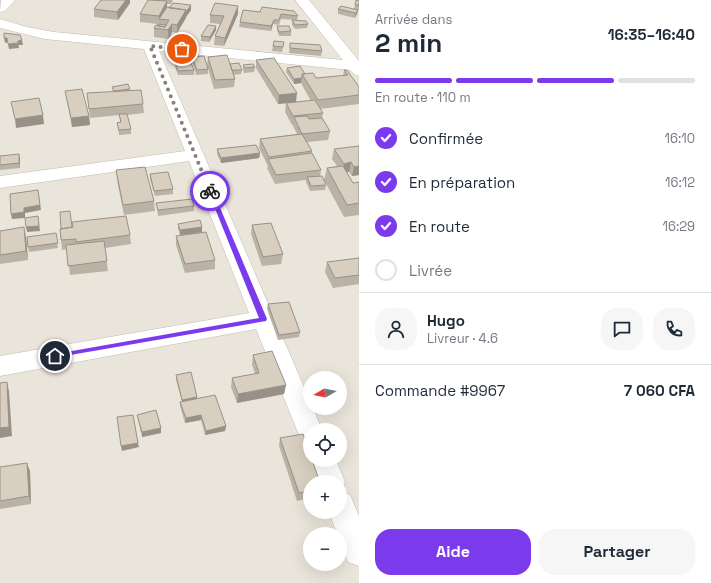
<!DOCTYPE html>
<html lang="fr">
<head>
<meta charset="utf-8">
<style>
  :root { --surface:#fff; --page:#f6f6f7; --text:#1f2937; --muted:#747a83; --line:#e0e1e3; --accent:#7c3aed }
  body { margin:0; font-family:"Space Grotesk",sans-serif; background:var(--page); color:var(--text); height:100vh; display:flex; flex-direction:column; font-size:15px; white-space:nowrap }
  * { box-sizing:border-box; margin:0 }
  p { font-size:13px; color:var(--muted) }
  .icon { flex:none; width:22px; height:22px; fill:none; stroke:currentColor; stroke-width:2; stroke-linecap:round; stroke-linejoin:round }
  .map { position:relative; flex:1; overflow:hidden }
  .panel { display:flex; flex-direction:column; background:var(--surface); width:352px }
  .panel>* { flex:none }
  .needle { width:26px; rotate:260deg }
  .buttons { position:absolute; left:303px; top:371px; display:grid; gap:8px }
  .buttons a { display:grid; place-items:center; width:44px; height:44px; border-radius:50%; background:var(--surface); box-shadow:0 4px 16px #0002; font-size:20px }
  .pin { position:absolute; display:grid; place-items:center; width:34px; height:34px; color:#fff; margin:-17px; border:2px solid #fff; border-radius:50%; box-shadow:0 1px 4px #0007 }
  .courier { position:absolute; display:grid; place-items:center; width:40px; height:40px; margin:-20px; border:3px solid #7c3aed; border-radius:50%; background:#fff; color:#222; box-shadow:0 1px 5px #0007 }
  .summary em { font-style:normal; font-weight:700 }
  .summary div { display:flex; flex-direction:column-reverse }
  .summary { display:flex; align-items:center; justify-content:space-between; height:68px; padding:0 16px }
  h1 { font-size:26px; font-weight:700; line-height:30px }
  .bar { display:grid; grid-template-columns:repeat(4,1fr); gap:6px 4px; align-content:center; height:48px; padding:0 16px }
  .bar i { height:5px; border-radius:3px; background:var(--line) }
  .bar .current { background:var(--accent) }
  .bar p { grid-column:span 4 }
  .line { display:flex; align-items:center; gap:10px; padding:0 16px; border-top:1px solid var(--line) }
  .line div { flex:1 }
  .round { display:grid; place-items:center; flex:none; width:42px; height:42px; border-radius:16px; background:var(--page) }
  ol { padding:0 16px; list-style:none }
  li { display:flex; align-items:center; gap:12px; height:44px }
  li p { margin-inline-start:auto }
  li .icon { padding:4px; border-radius:50%; background:var(--accent); color:#fff; stroke-width:4 }
  li:last-child { color:var(--muted) }
  li i { width:22px; height:22px; border:2px solid var(--line); border-radius:50% }
  .cta { display:flex; gap:8px; margin-top:auto; padding:8px 16px }
  .cta a { flex:1; height:46px; border-radius:16px; background:var(--accent); color:#fff; font-size:16px; font-weight:700; line-height:46px; text-align:center }
  .cta a+a { background:var(--page); color:var(--text) }
  main { display:flex; flex:1; min-height:0 }
  .map>svg:first-child { display:block }
  .residential { fill:#eae5da; fill-rule:evenodd }
  .lines { fill:none; stroke-linecap:round; stroke-linejoin:round }
  .minor-casing { stroke:#c2bbae; stroke-width:1 }
  .minor { fill:#fff; fill-rule:evenodd }
  .wall { fill:#bab2a6 }
  .shaded-wall { fill:#979187 }
  .building { fill:#d8cfc1; stroke:#979187 }
  .route { fill:#7c3aed }
  .done { stroke:#878178; stroke-width:4; stroke-dasharray:0 7.2 }
</style>
</head>
<body>
<main>
<div class="map">
<svg width="359" height="583" viewBox="0 0 359 583">
  <rect width="100%" height="100%" fill="#f6f3ec"/>
  <path class="residential" d="M0 0H359V583H0ZM310 378H340V408H310ZM310 430H340V460H310ZM310 482H340V512H310ZM310 534H340V564H310Z"/>
  <g class="lines">
    <defs>
      <path id="minor" d="M15 0 5 11 0 12 1 0Z
        M295 0H309L359 61V76L354 74 350 70 159 51 310 401V408H313L322 430H310V443L301 440 256 329 0 376V356L249 313 189 161 0 188V176L185 151 144 49 45 39 0 28V19L27 27 54 32 343 60Z
        M310 457V460H336L345 482 341 491 340 482H317L308 460Z
        M340 491 350 495 359 516V566L348 562 340 541V534H337L329 512H340Z"/>
    </defs>
    <use href="#minor" class="minor-casing"/>
    <use href="#minor" class="minor"/>
  </g>
  <path class="wall" d="M101 0H130V3L118 20 94 17V9Z
    M163 0H173L171 4H167V7L191 5V10L186 17 177 33 172 32 169 39 154 37V28L158 24 140 22V14Z
    M359 1V10L356 9 358 10 357 14 355 18 338 14V9H354L355 5Z
    M243 10 298 16 297 20 281 19 279 25 273 24 271 31 239 27 240 22Z
    M238 14 224 46 214 45 215 36 220 24 210 23V15Z
    M292 20 308 24 307 28 295 29 292 25Z
    M216 26V30L209 42 201 41V36Z
    M277 26 291 31V36H279L277 30Z
    M284 42 282 52 272 51 273 46Z
    M290 43 322 51 321 56 289 53Z
    M172 53 184 59 194 70V75H178L172 58Z
    M192 57 208 69V74L196 75 192 62Z
    M208 57 230 64 242 70 241 74 233 75 235 79 234 87 214 89 207 65Z
    M256 60 296 102 278 104 256 68Z
    M243 65 255 67 254 72 244 73 243 70Z
    M287 68 316 78 343 76 344 70 359 87V104L320 109 323 113 322 118 330 131 328 140 307 142 312 151V154L321 170 320 176 326 185 325 190 310 191 306 182V180L275 184 267 168 268 166 259 148 260 139 297 134 293 126V125H292L285 112 286 103 311 101 301 83 294 84 286 72Z
    M112 87 130 89V90L143 104 144 113 127 115 131 129V134L119 135 117 123 120 122V115L90 118 87 93 113 92Z
    M65 91 89 116 90 125 72 127Z
    M359 146V175L352 176 349 172H346L353 183 359 182V215L344 217 324 180 327 168 337 166 332 159 334 149Z
    M217 149 260 153 259 158 221 163 217 154Z
    M0 156 20 159V168L0 170Z
    M116 170 154 201 155 211 124 215 117 180Z
    M150 174 173 189V194L155 196 150 179Z
    M156 203 194 206V211L158 216 157 208Z
    M178 224 202 227V232L215 260V269L185 273 176 245V236L180 235 178 229Z
    M252 225 283 254 281 264 262 266 251 234Z
    M73 227 130 235 131 244 105 248 108 271 70 275 67 249 62 250 61 240Z
    M0 231 26 237 28 260 0 264Z
    M56 233 58 248 29 252 28 247Z
    M359 258V284L333 288 325 272 327 262Z
    M268 304 300 332 299 337 278 340 267 309Z
    M253 355 286 385 284 394 237 403 231 387 232 378 255 374 252 364Z
    M176 375 197 397V398L226 426 225 431 205 435 201 420 185 423 180 406V402L182 401 176 380Z
    M137 415 161 433 142 437 138 419Z
    M280 438 310 482V498L297 501 279 446Z
    M0 467 30 471 31 504 0 509Z"/>
  <path class="shaded-wall" d="M126 0H130V3L118 20 117 12Z
    M167 1V9L159 19V24V16Z
    M191 5V10L186 17V12Z
    M238 6V14L224 46 225 38Z
    M186 10V18L177 33V25Z
    M358 10 357 14 355 18 356 13Z
    M274 20 273 24 271 31V26Z
    M172 24V32L169 39 168 30Z
    M216 26V30L209 42 210 37Z
    M4 38H7L8 42 5 43Z
    M22 40 23 45H18V41Z
    M18 43 19 48 9 49 8 44Z
    M302 78 301 83 294 84V79Z
    M297 93 296 102 278 104 279 95Z
    M43 115 44 124 16 128 15 119Z
    M89 116 90 125 72 127 71 118Z
    M260 153 259 158 221 163V158Z
    M19 154 20 159V168L19 163Z
    M351 162 349 172 342 173 344 164Z
    M359 166V175L352 176 354 167Z
    M38 190 41 210 25 213V218L12 219 11 214 24 208Z
    M38 216 40 231 27 232 26 227Z
    M24 227 26 237 28 260 26 251Z
    M202 227V232L180 235V230Z
    M7 382 9 391 12 436 0 438V428Z
    M286 385 284 394 237 403 238 394Z
    M197 397V402L182 405V400Z
    M201 415V420L185 423 186 418Z
    M226 426 225 431 205 435 206 431Z
    M161 428V433L142 437V432Z
    M138 443 139 447 122 451 121 446Z
    M27 463 30 471 31 504 29 496Z"/>
  <path class="building" d="M101 0H126L117 12 94 9Z
    M148 0 167 1 159 16 140 14Z
    M356 0 359 1V5H355Z
    M173 3 191 5 186 12V10L169 8Z
    M215 3 238 6 225 38 215 36 224 16 210 15Z
    M341 6 358 10 356 13 338 9Z
    M167 7 186 10 177 25 172 24 168 30 154 28 156 25 165 27 169 20 159 19Z
    M262 7 294 11 298 16 281 14 279 20H274L271 26 240 22 243 10 260 12Z
    M292 20 306 21 308 24 295 25Z
    M159 24 166 25 165 27 157 26Z
    M208 25 216 26 210 37 201 36Z
    M277 26H289L291 31 279 32Z
    M4 33 20 35 22 40 18 41V43L8 44 7 38H4Z
    M274 41 284 42 283 47 273 46Z
    M290 43 320 45 322 51 290 48Z
    M172 53H181L184 59 190 61 194 70 178 71Z
    M227 55 235 79 215 80 208 57Z
    M204 56 208 69 197 70 192 57Z
    M274 58 297 93 279 95 256 60Z
    M239 63 242 70H232L230 64Z
    M253 64 255 67 245 68 243 65Z
    M300 66 305 74H302V78L294 79 287 68Z
    M344 70H347L359 87V95L318 100 302 74 313 73 316 78 348 75Z
    M128 84 130 89 114 91 112 87Z
    M82 89 89 116 71 118 65 91Z
    M141 90 143 104 89 109 87 93Z
    M39 98 43 115 15 119 11 102Z
    M315 100 323 113 293 116 286 103Z
    M119 114H127L131 129 119 130 117 123 121 122Z
    M307 116 309 119 322 118 330 131 302 134 312 151 269 157 260 139 302 134 294 117Z
    M256 145 260 153 221 158 217 149Z
    M359 146V166L354 167 351 162 344 164 334 149Z
    M312 153 321 170 276 175 268 159Z
    M19 154V163L0 165V156Z
    M343 166 353 183 359 182V203L347 205 327 168Z
    M145 167 154 201 123 205 116 170Z
    M168 172 173 189 154 191 150 174Z
    M322 176 326 185 311 186 307 177Z
    M38 190 40 205 24 208V212L11 214 10 194Z
    M192 199 194 206 158 210 156 203Z
    M70 211 72 227 61 229 60 212Z
    M38 216 39 226 26 227 25 218Z
    M126 216 130 235 76 242V239L61 240 60 229 73 227 72 222Z
    M200 220 202 227 180 230 178 224Z
    M271 223 283 254 263 257 252 225Z
    M24 227 26 251 0 255V231Z
    M206 232 215 260 185 264 176 236Z
    M56 233 58 243 28 247 27 237Z
    M104 241 107 261 68 266 66 245Z
    M359 258V275L335 278 327 262Z
    M289 302 300 332 279 335 268 304Z
    M272 351 286 385 238 394 232 378 259 373 253 355Z
    M191 372 197 397 182 400 176 375Z
    M7 382 9 427 0 428V383Z
    M215 395 226 426 206 431 201 415 186 418 180 402Z
    M156 410 161 428 142 432 137 415Z
    M133 415 138 443 121 446 117 417Z
    M303 434 310 453V460H312L320 482H310V491L299 493 280 438Z
    M27 463 29 496 0 501V467Z"/>
  <path class="route" d="M210 189 213 191 267 319 266 321 53 358V355L55 354 259 318 208 191Z"/>
  <g class="lines">
    <path class="done" d="M182 49 150 46 210 191"/>
  </g>
</svg>
<div class="buttons">
<a><svg class="needle" viewBox="-14 -14 28 28"><path d="M0-13l5 13h-10z" fill="#e53935"/><path d="M0 13l5-13h-10z" fill="#747a83"/></svg></a>
<a><svg class="icon" aria-label="locate" viewBox="0 0 24 24"><circle cx="12" cy="12" r="6"/><path d="M12 2v4M12 18v4M2 12h4M18 12h4"/></svg></a>
<a>+</a>
<a>−</a>
</div>
<div class="pin" style="left:182px;top:49px;background:#ea580c"><svg class="icon" aria-label="bag" viewBox="0 0 24 24"><path d="M5 8h14l-1 12H6zM9 8a3 3 0 0 1 6 0"/></svg></div>
<div class="pin" style="left:55px;top:356px;background:#1f2937"><svg class="icon" aria-label="home" viewBox="0 0 24 24"><path d="M3 11l9-7 9 7M6 9v11h12V9"/></svg></div>
<div class="courier" style="left:210px;top:191px"><svg class="icon" aria-label="bike" viewBox="0 0 24 24"><circle cx="6" cy="16" r="4"/><circle cx="18" cy="16" r="4"/><path d="M6 16l4-8h5l3 8M10 8l3 8H6M13 5h3"/></svg></div>
</div>
<section class="panel">
<div class="summary"><div><h1>2 min</h1><p>Arrivée dans</p></div><em>16:35–16:40</em></div>
<div class="bar"><i class="current"></i><i class="current"></i><i class="current"></i><i></i><p>En route · 110 m</p></div>
<ol>
<li><svg class="icon" aria-label="check" viewBox="0 0 24 24"><path d="M5 12l5 5 9-10"/></svg>Confirmée<p>16:10</p></li>
<li><svg class="icon" aria-label="check" viewBox="0 0 24 24"><path d="M5 12l5 5 9-10"/></svg>En préparation<p>16:12</p></li>
<li><svg class="icon" aria-label="check" viewBox="0 0 24 24"><path d="M5 12l5 5 9-10"/></svg>En route<p>16:29</p></li>
<li><i></i>Livrée</li>
</ol>
<div class="line" style="height:72px"><a class="round"><svg class="icon" aria-label="person" viewBox="0 0 24 24"><circle cx="12" cy="8" r="4"/><path d="M4 21q1-7 8-7t8 7"/></svg></a><div><b>Hugo</b><p>Livreur · 4.6</p></div><a class="round"><svg class="icon" aria-label="chat" viewBox="0 0 24 24"><path d="M4 5h16v11H9l-5 4z"/></svg></a><a class="round"><svg class="icon" aria-label="phone" viewBox="0 0 24 24"><path d="M5 4h4l2 5-3 2q2 4 5 5l2-3 5 2v4C11 20 4 13 5 4z"/></svg></a></div>
<div class="line" style="height:52px"><div>Commande #9967</div><b>7 060 CFA</b></div>
<div class="cta"><a>Aide</a><a>Partager</a></div>
</section>
</main>
</body>
</html>
